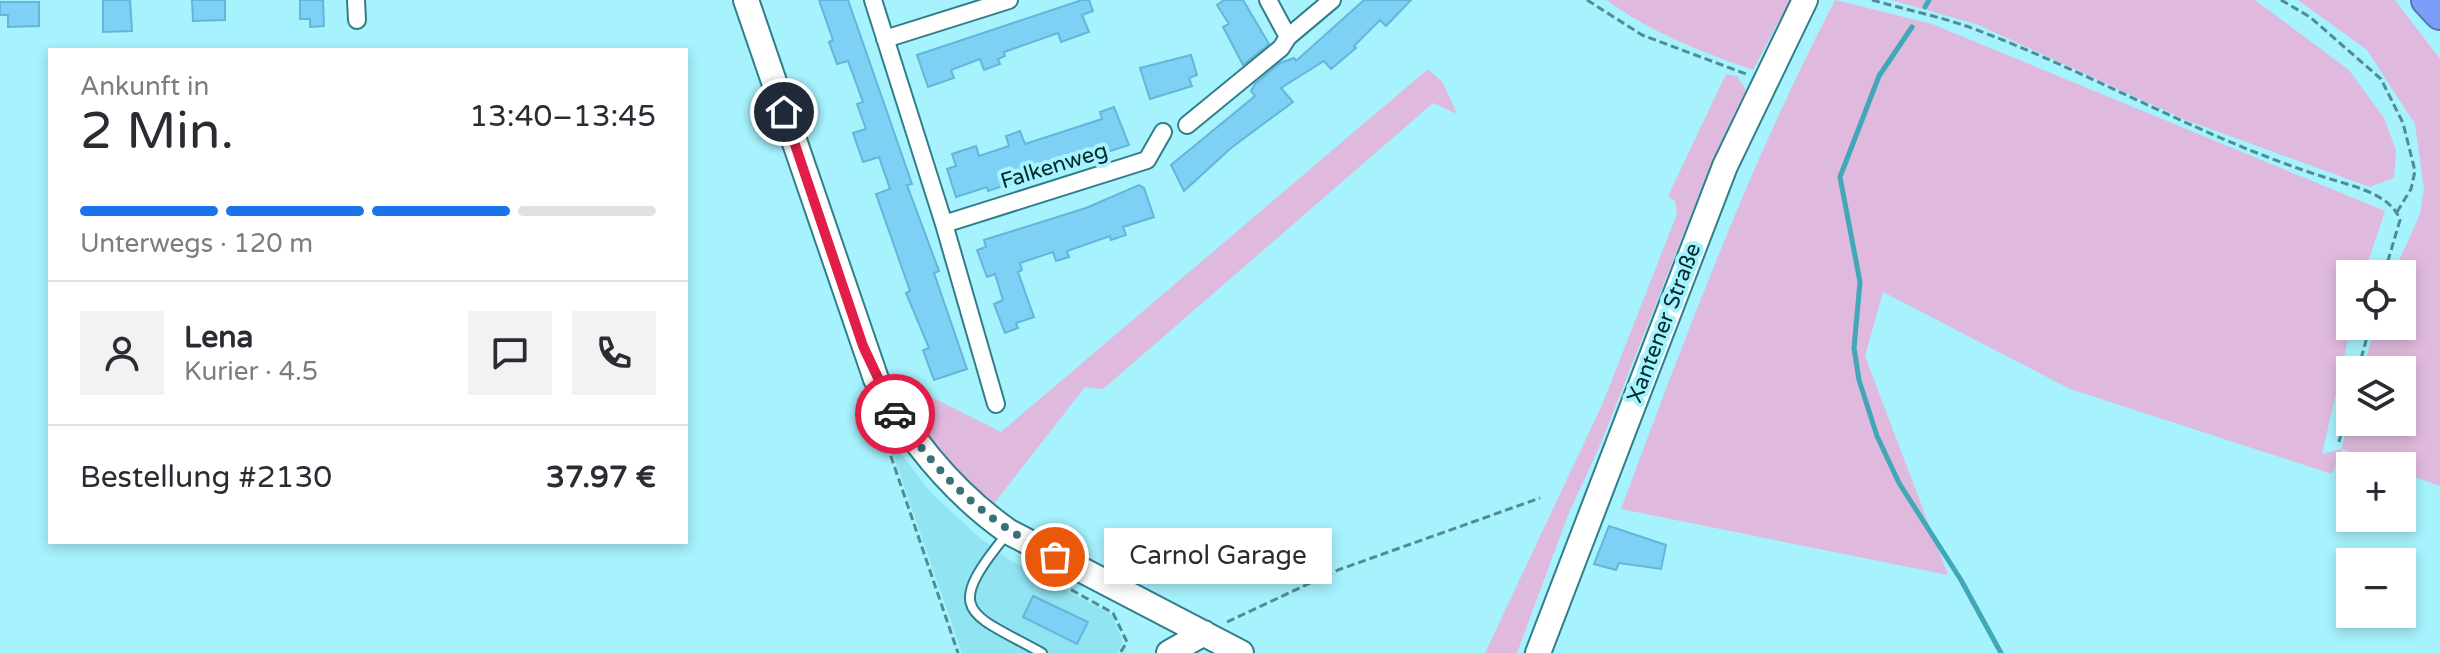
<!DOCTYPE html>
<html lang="de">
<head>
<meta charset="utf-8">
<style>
  :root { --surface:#fff; --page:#f2f2f3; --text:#2b2b33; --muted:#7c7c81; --line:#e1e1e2; --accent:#1a73e8 }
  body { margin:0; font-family:"Varela Round",sans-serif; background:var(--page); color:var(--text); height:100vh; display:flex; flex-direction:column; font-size:30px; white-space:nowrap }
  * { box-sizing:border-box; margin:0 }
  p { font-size:26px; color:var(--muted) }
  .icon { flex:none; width:44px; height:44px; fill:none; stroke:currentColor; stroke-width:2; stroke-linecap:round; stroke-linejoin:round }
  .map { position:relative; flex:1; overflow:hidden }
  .details { position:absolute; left:48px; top:48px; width:640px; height:496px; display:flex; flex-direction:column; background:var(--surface); border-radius:0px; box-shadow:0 4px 12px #0003 }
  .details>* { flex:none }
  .buttons { position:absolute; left:2336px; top:260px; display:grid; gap:16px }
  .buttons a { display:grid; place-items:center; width:80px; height:80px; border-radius:0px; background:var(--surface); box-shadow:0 4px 12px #0003; font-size:40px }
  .pin { position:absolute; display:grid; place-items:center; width:68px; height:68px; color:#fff; margin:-34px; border:4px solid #fff; border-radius:50%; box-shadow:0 2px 8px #0007 }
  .courier { position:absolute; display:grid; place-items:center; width:80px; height:80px; margin:-40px; border:6px solid #e11d48; border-radius:50%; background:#fff; color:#222; box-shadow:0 2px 10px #0007 }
  .bubble { position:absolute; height:56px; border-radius:0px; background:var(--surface); box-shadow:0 4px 12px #0003; font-size:26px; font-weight:600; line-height:56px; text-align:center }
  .head em { font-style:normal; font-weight:600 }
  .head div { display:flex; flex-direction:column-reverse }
  .head { display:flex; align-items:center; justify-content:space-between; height:136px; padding:0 32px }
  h1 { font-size:52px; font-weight:600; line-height:60px }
  .bar { display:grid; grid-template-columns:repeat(4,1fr); gap:12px 8px; align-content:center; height:96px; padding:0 32px }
  .bar i { height:10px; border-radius:6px; background:var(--line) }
  .bar .selected { background:var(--accent) }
  .bar p { grid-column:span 4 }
  .line { display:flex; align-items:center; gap:20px; padding:0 32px; border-top:2px solid var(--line) }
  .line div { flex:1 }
  .round { display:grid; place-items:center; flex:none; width:84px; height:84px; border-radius:0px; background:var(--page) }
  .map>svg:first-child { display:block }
  .built { fill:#91e4f1 }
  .green { fill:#dfbade }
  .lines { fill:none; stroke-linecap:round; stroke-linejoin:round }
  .stream { stroke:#40a8b6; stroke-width:5 }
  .building { fill:#7ed1f5; stroke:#62b6d9; stroke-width:2 }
  .lane-casing { stroke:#307e89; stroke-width:12 }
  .street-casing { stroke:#307e89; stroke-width:20 }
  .secondary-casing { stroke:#307e89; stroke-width:28 }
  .highway-casing { stroke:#5176b4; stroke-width:34 }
  .path { stroke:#518c94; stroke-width:3; stroke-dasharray:8 4; stroke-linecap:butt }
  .lane { stroke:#fff; stroke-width:8 }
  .street { stroke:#fff; stroke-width:16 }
  .secondary { stroke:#fff; stroke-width:24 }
  .highway { stroke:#7c9efa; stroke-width:30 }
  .done { stroke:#3a7178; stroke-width:8; stroke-dasharray:0 14.4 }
  .route { stroke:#e11d48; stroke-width:10 }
  .labels { text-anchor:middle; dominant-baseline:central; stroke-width:8; stroke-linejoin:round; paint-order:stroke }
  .street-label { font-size:22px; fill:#002b31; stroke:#a6f2fd }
</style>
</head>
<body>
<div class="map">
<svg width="2440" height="653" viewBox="0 0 2440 653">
  <rect width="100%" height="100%" fill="#a6f2fd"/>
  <path class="built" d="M886 434 930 492 981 539 1010 560 1112 615 1123 642 1117 653H962Z"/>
  <path class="green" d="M1607 0H1790L1753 70C1701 51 1652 34 1607 0Z
    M1835 0 1932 24 2385 211 2364 274H2350L2351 326 2322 454 2341 449 2350 418V422H2402V370H2363L2375 326H2402V274H2393L2420 214 2424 189 2415 124 2367 50 2298 0H2395L2440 59V486L2402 472V466H2387L2342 449 2332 474 2070 389 1883 292 1865 356 1948 575 1621 509C1685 337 1750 163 1835 0Z
    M1891 0H2255L2349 70 2384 118 2396 150 2394 178 2370 187 2186 120 1976 24Z
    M1428 69 1443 83 1457 114 1433 103 1103 389 1085 387 992 506C945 462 919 431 887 375L1001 432Z
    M1726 74 1737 76 1746 90 1713 159 1601 443 1568 515 1517 653H1485L1602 405 1677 214 1675 201 1668 196Z"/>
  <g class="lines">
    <path class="stream" d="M1925 7 1929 0
      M1912 27 1879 76 1840 177 1860 282 1854 348 1859 380 1877 436 1899 483 1961 580 2001 653"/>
  </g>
  <path class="building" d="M103 0H130L132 31 103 32Z
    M192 0H225V20L193 21Z
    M300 0H323L324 26 310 27V19H300Z
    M819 0H848L912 184 907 185 939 271 934 273 967 369 934 380 923 350 929 348 906 293 910 291 876 194 890 189 879 157 863 162 853 133 866 129 857 104 863 102 848 61 837 64 829 42 833 40Z
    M1082 0H1089L1093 11 1082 15 1089 32 1061 42 1058 33 1004 52 1005 56 998 59 1000 64 984 70 980 59 951 70 954 78 928 87 917 55Z
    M1224 0H1243L1269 44 1243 65 1223 27 1229 24 1217 5Z
    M1364 0H1411L1386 26 1380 20 1354 46 1356 48 1331 69 1324 61 1281 88 1293 102 1231 148 1184 191 1171 165 1255 96 1251 91 1255 84 1280 63 1294 58 1296 61Z
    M0 2H39V26L8 27V15H0Z
    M1191 55 1197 75 1189 78 1192 86 1150 99 1140 68Z
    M1114 107 1129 145 988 191 987 187 956 197 947 169 956 166 952 154 976 146 979 156 1009 146 1006 136 1020 131 1025 144 1102 119 1100 112Z
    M1139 185 1144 188 1154 217 1123 227 1126 235 1111 240 1110 236 1067 251 1069 257 1056 261 1053 252 1020 263 1022 270 1018 272 1034 317 1016 323 1018 328 1005 333 994 304 1003 300 995 274 987 277 977 250 986 247 984 240 1086 208Z
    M1609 526 1666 545 1661 569 1619 563 1616 570 1594 564Z
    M1033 596 1088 622 1077 644 1023 617Z"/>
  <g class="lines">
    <defs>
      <path id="lane" d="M1007 534C942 613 968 612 1042 653"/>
      <path id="street" d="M356 0 357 20
        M873 0 944 224 996 404
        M1288 37 1332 0
        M885 39 1009 0
        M1187 125 1281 48 1288 37 1268 0
        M944 224 1147 160 1163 132"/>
      <path id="secondary" d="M746 0 876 379C910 440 952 492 1009 532L1241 653
        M1169 653 1204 633
        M1538 653 1725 166 1805 0"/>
      <path id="highway" d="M2427 0 2440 14"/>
    </defs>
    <use href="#lane" class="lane-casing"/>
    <use href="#street" class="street-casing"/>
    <use href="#secondary" class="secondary-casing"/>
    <use href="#highway" class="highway-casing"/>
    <path class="path" d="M1587 0 1642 35 1746 74
      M1872 0C1907 10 1943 17 1977 30 2094 74 2204 139 2324 177 2348 185 2391 193 2400 220L2384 274
      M2281 0 2310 17 2381 79 2403 123 2415 171 2411 189 2397 212
      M2358 370 2370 326
      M883 433 958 653
      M2339 442 2350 400
      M1050 578 1113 613 1127 642 1120 653
      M1227 622 1338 570 1540 498"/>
    <use href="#lane" class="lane"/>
    <use href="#street" class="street"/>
    <use href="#secondary" class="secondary"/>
    <use href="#highway" class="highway"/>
  </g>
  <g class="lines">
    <path class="done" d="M895 414C949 485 976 514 1055 557"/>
    <path class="route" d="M784 112 863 346 895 414"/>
  </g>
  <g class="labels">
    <g class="street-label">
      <text transform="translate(1054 166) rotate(-17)">Falkenweg</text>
      <text transform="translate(1664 323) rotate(-69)">Xantener Straße</text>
    </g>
  </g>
</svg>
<div class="buttons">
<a><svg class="icon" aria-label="locate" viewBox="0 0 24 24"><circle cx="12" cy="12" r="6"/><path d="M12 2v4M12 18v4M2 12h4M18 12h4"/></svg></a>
<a><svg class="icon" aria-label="layers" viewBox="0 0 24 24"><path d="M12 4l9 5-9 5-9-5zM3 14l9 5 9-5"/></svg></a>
<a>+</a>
<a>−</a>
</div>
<div class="pin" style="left:1055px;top:557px;background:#ea580c"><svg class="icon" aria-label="bag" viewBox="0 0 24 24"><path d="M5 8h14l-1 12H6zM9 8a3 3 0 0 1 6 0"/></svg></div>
<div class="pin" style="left:784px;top:112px;background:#1f2937"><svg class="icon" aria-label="home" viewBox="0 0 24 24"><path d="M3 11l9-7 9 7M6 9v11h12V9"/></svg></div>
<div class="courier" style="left:895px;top:414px"><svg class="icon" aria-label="car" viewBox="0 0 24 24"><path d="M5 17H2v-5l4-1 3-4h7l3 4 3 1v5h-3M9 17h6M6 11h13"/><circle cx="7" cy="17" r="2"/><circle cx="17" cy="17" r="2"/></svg></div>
<div class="bubble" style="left:1104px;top:528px;width:228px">Carnol Garage</div>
<section class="details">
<div class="head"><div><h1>2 Min.</h1><p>Ankunft in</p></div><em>13:40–13:45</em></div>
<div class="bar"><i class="selected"></i><i class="selected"></i><i class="selected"></i><i></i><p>Unterwegs · 120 m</p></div>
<div class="line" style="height:144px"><a class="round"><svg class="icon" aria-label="person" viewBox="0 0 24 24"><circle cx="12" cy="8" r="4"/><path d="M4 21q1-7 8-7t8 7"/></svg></a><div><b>Lena</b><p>Kurier · 4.5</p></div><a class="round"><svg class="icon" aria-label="chat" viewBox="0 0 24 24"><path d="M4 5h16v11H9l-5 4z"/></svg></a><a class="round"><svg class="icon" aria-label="phone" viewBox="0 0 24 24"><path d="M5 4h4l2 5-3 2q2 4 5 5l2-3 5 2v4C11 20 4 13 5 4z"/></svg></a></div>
<div class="line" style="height:104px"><div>Bestellung #2130</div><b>37.97 €</b></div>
</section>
</div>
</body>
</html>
